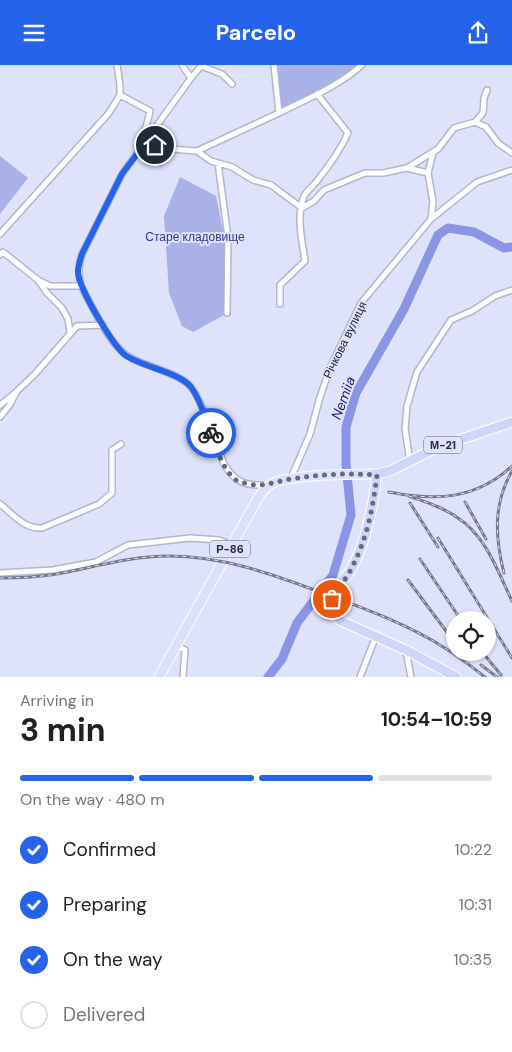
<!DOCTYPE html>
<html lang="en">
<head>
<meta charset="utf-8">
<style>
  :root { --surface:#fff; --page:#f6f6f6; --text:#202124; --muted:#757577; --line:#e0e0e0; --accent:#2563eb }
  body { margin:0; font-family:"DM Sans",sans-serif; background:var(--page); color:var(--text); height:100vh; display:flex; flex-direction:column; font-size:19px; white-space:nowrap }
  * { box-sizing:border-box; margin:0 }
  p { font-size:16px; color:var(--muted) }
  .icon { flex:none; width:28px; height:28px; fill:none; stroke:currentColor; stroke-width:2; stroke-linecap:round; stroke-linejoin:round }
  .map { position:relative; height:612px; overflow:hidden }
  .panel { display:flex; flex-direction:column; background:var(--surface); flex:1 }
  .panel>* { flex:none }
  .tools { position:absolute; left:446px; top:546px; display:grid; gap:10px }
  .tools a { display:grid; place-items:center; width:50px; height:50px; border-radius:50%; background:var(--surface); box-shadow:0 1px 4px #0004; font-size:25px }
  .pin { position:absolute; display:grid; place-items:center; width:42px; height:42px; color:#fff; margin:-21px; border:2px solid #fff; border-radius:50%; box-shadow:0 1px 5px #0007 }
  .courier { position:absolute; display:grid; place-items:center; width:50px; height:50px; margin:-25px; border:4px solid #2563eb; border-radius:50%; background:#fff; color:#222; box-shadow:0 1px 6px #0007 }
  .headline em { font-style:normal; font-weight:700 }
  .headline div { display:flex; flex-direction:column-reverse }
  .headline { display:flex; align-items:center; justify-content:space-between; height:85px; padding:0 20px }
  h1 { font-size:32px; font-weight:700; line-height:38px }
  .bar { display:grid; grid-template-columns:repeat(4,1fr); gap:8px 5px; align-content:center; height:60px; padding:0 20px }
  .bar i { height:6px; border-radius:4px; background:var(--line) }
  .bar .active { background:var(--accent) }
  .bar p { grid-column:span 4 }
  ol { padding:0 20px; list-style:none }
  li { display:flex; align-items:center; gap:15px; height:55px }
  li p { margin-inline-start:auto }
  li .icon { padding:5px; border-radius:50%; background:var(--accent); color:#fff; stroke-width:4 }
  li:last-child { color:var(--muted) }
  li i { width:28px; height:28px; border:2px solid var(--line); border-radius:50% }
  header { display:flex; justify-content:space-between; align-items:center; height:65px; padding:0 20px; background:var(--accent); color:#fff; font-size:22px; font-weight:700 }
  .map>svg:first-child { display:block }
  .green { fill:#a9b1e6 }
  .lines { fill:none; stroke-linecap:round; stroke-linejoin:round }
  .river { stroke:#8b95e5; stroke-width:9 }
  .minor-casing { stroke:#b1b6cd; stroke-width:8 }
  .primary-casing { stroke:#fff; stroke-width:11 }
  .trunk-casing { stroke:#fff; stroke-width:11 }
  .minor { stroke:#fff; stroke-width:5 }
  .primary { stroke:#dbe0fd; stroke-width:9 }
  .trunk { stroke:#cfd6fc; stroke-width:9 }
  .rail-casing { stroke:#767989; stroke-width:3 }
  .rail { stroke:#dee2fb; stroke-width:1; stroke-dasharray:4; stroke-linecap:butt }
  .done { stroke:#676a78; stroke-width:5; stroke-dasharray:0 9 }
  .route { stroke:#2563eb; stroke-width:6 }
  .labels { text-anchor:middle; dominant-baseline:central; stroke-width:4; stroke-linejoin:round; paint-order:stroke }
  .shield { fill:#dee2fb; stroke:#5e606e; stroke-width:1 }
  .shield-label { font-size:11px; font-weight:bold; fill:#272932 }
  .park-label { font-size:12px; fill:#393895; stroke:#dee2fb }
  .street-label { font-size:12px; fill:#272932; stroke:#dee2fb }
  .water-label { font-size:14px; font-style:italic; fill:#211572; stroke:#dee2fb }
</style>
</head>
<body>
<header><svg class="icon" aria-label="menu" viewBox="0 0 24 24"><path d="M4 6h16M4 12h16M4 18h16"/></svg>Parcelo<svg class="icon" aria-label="share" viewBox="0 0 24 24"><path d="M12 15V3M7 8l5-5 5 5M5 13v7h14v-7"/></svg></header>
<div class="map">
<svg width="512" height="612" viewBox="0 0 512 612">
  <rect width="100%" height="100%" fill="#dee2fb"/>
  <path class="green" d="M277 0H359L319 26 282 44Z
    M0 91 28 113 0 149Z
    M180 112 216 131 224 170V250L193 267 182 261 169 228 164 151Z"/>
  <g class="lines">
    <path class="river" d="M268 612 282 594 297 558 333 510 351 450 346 399V362L356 328 404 244 438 170 448 163 474 167 504 183 512 182"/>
    <defs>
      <path id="minor" d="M182 0 191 13 201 1 222 9 232 19
        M274 0 279 48C307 34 339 21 362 0
        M120 30 150 46C148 60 141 71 140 85L155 80 172 84 197 86 279 48
        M475 57 486 62 498 78 512 88
        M197 86 211 96 232 102 253 115 271 120 302 143 314 136 324 125 365 108H383L407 103 433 87 438 84 454 63 475 57 483 48 484 33 487 25
        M218 98 228 172 227 248
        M407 103 428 108 433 88
        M431 154 477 117 512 105
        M0 169 109 48 120 30V20L117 0
        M0 190 3 187 38 215 47 228 62 243 68 254 70 267
        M38 215 50 221H81C91 239 110 281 128 291 143 301 179 308 190 321 203 336 216 379 224 399 235 418 246 421 268 420
        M81 221C78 209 78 201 82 189L122 109 191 13
        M280 239V220L305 196C302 176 296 151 304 131 307 126 313 121 317 116 329 101 340 86 348 68L317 29
        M0 340 15 328
        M0 352 9 341 17 326 34 310 77 261 103 260
        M410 396 405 364 407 341 417 307 451 255 472 246 495 231 512 225
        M291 413 310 369 320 332 330 303 361 238 431 154 433 137 428 108
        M0 439C14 450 24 464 42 463L99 439 112 428V385L121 379
        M0 508 53 505 96 497 128 480 190 473 219 475 232 480
        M177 581 185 585 183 612
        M406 586 411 612
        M360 612 376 571"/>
      <path id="primary" d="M159 612 258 433C261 429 264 424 268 421 282 409 357 409 377 409"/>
      <path id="trunk" d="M456 612 406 585 341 556C335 551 330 545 331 536 334 524 346 514 352 503 367 474 373 442 377 409L390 406 438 382 512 357"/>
    </defs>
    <use href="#minor" class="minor-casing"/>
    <use href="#primary" class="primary-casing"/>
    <use href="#trunk" class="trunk-casing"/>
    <use href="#minor" class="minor"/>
    <use href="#primary" class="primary"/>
    <use href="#trunk" class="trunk"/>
    <defs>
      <path id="rail" d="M389 427C435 436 476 435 512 401
        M409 431C425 437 443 442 458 453 486 471 498 507 512 536
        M465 437 486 474
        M410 438 438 482
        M438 473 512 593
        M420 494 461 555
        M504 508C495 472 493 439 512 406
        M0 513C19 513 38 512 57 509 94 502 131 491 169 491 221 491 269 508 317 526 361 542 408 559 448 585 461 593 473 603 485 612
        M408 515 455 578
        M483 588 501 610
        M481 600 497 612"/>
    </defs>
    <use href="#rail" class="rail-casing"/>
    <use href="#rail" class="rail"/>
  </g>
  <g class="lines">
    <path class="done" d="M211 368C217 384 222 404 236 415 241 418 252 420 258 420 270 420 280 415 292 414 320 409 348 408 377 410 373 442 367 475 351 504 346 515 337 523 332 534"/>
    <path class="route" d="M155 80 140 85 122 109 82 189C80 195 78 201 78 207 79 224 112 279 125 290 142 302 179 307 191 322 201 335 205 353 211 368"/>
  </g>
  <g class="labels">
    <g class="shield">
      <rect x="424" y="371.5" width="38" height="17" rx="4"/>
      <rect x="210" y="475.5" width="40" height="17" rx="4"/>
    </g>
    <g class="shield-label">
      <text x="443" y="380">М-21</text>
      <text x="230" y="484">Р-86</text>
    </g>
    <g class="park-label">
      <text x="195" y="172">Старе кладовище</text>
    </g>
    <g class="street-label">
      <text transform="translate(345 275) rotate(-64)">Річкова вулиця</text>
    </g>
    <g class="water-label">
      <text transform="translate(343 333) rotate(-70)">Nemiia</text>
    </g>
  </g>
</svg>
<div class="tools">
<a><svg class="icon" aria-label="locate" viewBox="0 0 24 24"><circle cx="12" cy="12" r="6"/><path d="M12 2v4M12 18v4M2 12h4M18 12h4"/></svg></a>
</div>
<div class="pin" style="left:332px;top:534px;background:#ea580c"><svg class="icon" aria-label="bag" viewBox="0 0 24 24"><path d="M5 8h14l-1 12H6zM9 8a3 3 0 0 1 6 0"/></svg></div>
<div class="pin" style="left:155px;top:80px;background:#1f2937"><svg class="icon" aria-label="home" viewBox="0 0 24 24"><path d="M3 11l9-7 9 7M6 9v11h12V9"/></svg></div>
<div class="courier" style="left:211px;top:368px"><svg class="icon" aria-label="bike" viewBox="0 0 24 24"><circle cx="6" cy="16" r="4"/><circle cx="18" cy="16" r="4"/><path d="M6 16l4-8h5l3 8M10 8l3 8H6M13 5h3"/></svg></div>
</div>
<section class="panel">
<div class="headline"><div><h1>3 min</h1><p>Arriving in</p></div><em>10:54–10:59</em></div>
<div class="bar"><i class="active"></i><i class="active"></i><i class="active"></i><i></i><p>On the way · 480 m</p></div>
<ol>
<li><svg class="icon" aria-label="check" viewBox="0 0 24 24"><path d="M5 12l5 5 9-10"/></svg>Confirmed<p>10:22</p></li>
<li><svg class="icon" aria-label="check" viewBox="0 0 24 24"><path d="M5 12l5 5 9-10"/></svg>Preparing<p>10:31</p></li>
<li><svg class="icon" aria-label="check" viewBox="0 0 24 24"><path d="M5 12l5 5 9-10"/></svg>On the way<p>10:35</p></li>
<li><i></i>Delivered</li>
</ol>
</section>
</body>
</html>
